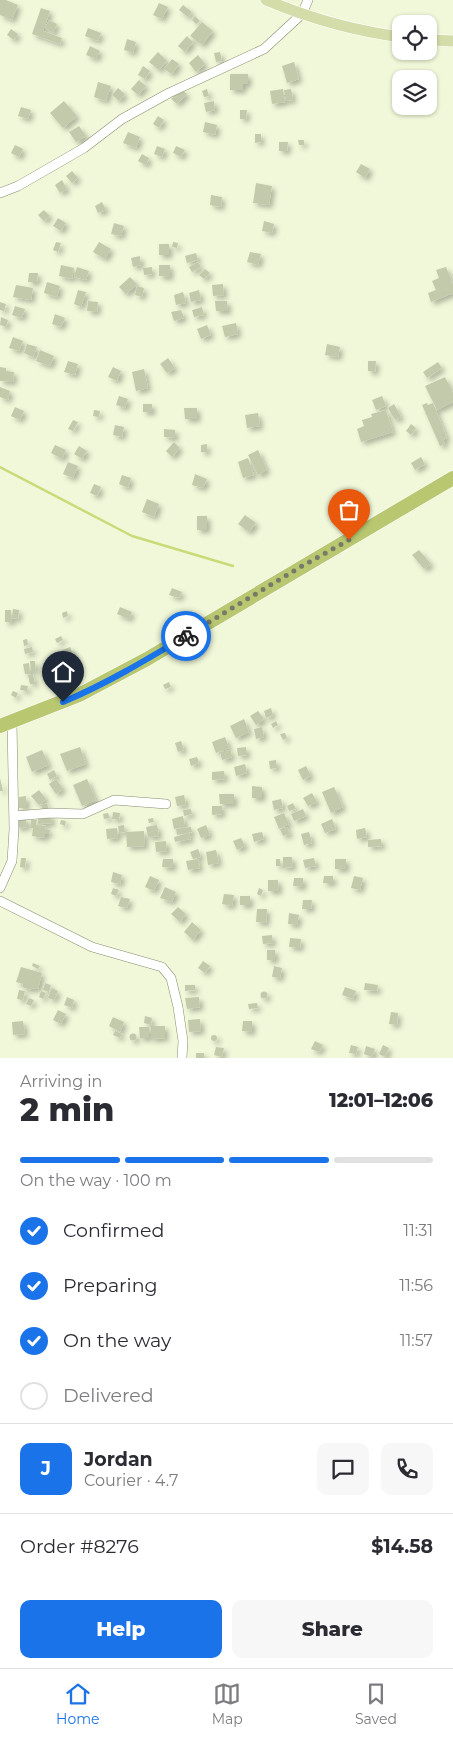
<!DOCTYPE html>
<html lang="en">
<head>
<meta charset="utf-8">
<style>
  :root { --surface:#fff; --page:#f7f7f7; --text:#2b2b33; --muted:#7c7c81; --line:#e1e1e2; --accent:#1a73e8 }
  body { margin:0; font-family:Montserrat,sans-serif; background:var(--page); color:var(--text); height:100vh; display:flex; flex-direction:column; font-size:19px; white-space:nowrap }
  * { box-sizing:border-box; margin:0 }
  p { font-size:16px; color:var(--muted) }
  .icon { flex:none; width:28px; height:28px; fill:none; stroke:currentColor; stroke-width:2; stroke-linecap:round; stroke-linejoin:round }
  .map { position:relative; height:1058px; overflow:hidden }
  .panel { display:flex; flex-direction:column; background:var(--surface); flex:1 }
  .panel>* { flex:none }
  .controls { position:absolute; left:392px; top:15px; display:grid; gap:10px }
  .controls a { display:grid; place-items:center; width:45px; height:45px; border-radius:10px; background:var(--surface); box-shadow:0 1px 4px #0004; font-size:25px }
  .pin { position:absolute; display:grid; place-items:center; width:42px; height:42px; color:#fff; margin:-51px -21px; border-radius:50% 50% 50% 0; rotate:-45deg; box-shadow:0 0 5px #0007 }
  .pin .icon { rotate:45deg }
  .courier { position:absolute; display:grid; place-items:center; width:50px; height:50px; margin:-25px; border:4px solid #1a73e8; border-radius:50%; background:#fff; color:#222; box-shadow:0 1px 6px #0007 }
  .headline em { font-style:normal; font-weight:800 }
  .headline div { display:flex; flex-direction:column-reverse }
  .headline { display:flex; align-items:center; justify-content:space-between; height:85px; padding:0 20px }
  h1 { font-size:32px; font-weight:800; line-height:38px }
  .bar { display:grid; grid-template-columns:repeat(4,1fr); gap:8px 5px; align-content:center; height:60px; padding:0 20px }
  .bar i { height:6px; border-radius:4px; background:var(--line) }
  .bar .current { background:var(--accent) }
  .bar p { grid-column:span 4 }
  .line { display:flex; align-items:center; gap:12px; padding:0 20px; border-top:1px solid var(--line) }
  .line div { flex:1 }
  .round { display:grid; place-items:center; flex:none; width:52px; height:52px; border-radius:10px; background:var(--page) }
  ol { padding:0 20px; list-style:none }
  li { display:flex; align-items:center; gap:15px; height:55px }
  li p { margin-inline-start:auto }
  li .icon { padding:5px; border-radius:50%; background:var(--accent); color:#fff; stroke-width:4 }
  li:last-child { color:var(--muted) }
  li i { width:28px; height:28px; border:2px solid var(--line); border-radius:50% }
  .cta { display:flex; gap:10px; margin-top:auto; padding:10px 20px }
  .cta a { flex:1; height:58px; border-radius:10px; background:var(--accent); color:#fff; font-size:20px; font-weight:800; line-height:58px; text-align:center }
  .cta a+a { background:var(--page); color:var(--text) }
  .menu { display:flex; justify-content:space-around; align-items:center; height:70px; border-top:1px solid var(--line); background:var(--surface); font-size:14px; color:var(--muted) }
  .menu a { display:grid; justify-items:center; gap:2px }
  .menu .current { color:var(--accent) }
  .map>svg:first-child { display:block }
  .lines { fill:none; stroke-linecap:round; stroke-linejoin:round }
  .stream { stroke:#c9da78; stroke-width:2.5 }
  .building { fill:#c3caac; filter:url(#shadow) }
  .minor-casing { stroke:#878d71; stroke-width:10 }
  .major-casing { stroke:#fff; stroke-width:12 }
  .highway-casing { stroke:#fff; stroke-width:15 }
  .minor { stroke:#fff; stroke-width:9 }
  .major { stroke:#d4dda9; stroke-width:11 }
  .highway { stroke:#b8c770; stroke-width:14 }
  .done { stroke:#767b68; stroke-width:5; stroke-dasharray:0 9 }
  .route { stroke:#1a73e8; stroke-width:6 }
</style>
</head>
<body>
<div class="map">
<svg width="453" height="1058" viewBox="0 0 453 1058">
  <defs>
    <filter id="shadow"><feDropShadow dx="3.5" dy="3.5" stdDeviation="2.5" flood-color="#0004"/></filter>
  </defs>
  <rect width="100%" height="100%" fill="#f1f8d9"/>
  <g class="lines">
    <path class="stream" d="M0 467 132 536 233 566"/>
  </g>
  <path class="building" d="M0 0H6L18 5 12 20 0 15Z
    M159 3 168 7 162 19 153 15Z
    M183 5 192 12 188 17 179 10Z
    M41 8 50 11 43 31 62 38 60 44 32 34Z
    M195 16 200 21 196 24 192 20Z
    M49 20 57 24 53 33 45 28Z
    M202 22 213 31 202 45 190 36Z
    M88 28 101 33 98 41 85 36Z
    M11 29 18 34 14 40 7 35Z
    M187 36 193 42 185 52 178 46Z
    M127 39 136 42 133 53 124 50Z
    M90 46 100 51 96 59 86 55Z
    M158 52 167 61 159 70 149 62Z
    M220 52 222 61 216 62 214 53Z
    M198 55 205 64 196 72 189 63Z
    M172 59 179 64 172 74 164 69Z
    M294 62 299 79 287 83 282 66Z
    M143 66 150 71 145 79 138 75Z
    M230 74H248V84H243V90H230Z
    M394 74H403L401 82H395Z
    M139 80 146 86 138 95 131 89Z
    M98 82 111 86 106 101 94 97Z
    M118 88 125 94 119 101 112 95Z
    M181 89 187 94 177 104 171 99Z
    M207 89 209 96 204 97 202 91Z
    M283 89 285 102 272 104 270 91Z
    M291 89 293 100 286 101 284 90Z
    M64 101 77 116 63 128 50 113Z
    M214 101 215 110 206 112 204 103Z
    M21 107 31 110 28 119 18 116Z
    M240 110H247L246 119H240Z
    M158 116 164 120 159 128 153 124Z
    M205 122 217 125 215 135 203 132Z
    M79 126 86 136 76 142 69 132Z
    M128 132 140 137 136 148 123 143Z
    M255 134H261V142L255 143Z
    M298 140H304V145H299Z
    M279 142H288L287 151H279Z
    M15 145 23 149 19 157 11 153Z
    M157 146 165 149 162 157 154 154Z
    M176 146 185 150 181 157 173 153Z
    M142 154 149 158 146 165 138 161Z
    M361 164 370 169 365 178 356 172Z
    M72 171 78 178 72 183 66 176Z
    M62 180 67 189 60 193 55 185Z
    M256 183 272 186 269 205 253 203Z
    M211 195 222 197 221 207 210 205Z
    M102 202 106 210 98 213 95 206Z
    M44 210 50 216 44 221 38 215Z
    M58 218 66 223 61 231 53 226Z
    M264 221 274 224 272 233 262 231Z
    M114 223 124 226 121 236 111 234Z
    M56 242 61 243 58 252 53 250Z
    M99 242 111 249 105 259 93 252Z
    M173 242 178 243 177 248 172 247Z
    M159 244H169V255H159Z
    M250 252 261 254 258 265 247 262Z
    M196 253 198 260 187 263 185 256Z
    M140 256 141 265 133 267 131 258Z
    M198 262 201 267 192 272 189 267Z
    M61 265 74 268 72 279 59 276Z
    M159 265H170V277L159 276Z
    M77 267 89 271 86 280 74 277Z
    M152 267V274L144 275 143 268Z
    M446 267 453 284V293L431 302 428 293 436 290 432 281 439 278 436 270Z
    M205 269 210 273 204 279 199 275Z
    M29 273H38L37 282H28Z
    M130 277 137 284 126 294 119 287Z
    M47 282 60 286 57 297 44 293Z
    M223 284 224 295 213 296 212 285Z
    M16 285 33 288 31 300 13 297Z
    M137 286 144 288 142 297 135 295Z
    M78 290 86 292 81 307 74 304Z
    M199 290 201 300 191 302 189 293Z
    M183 292 186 303 176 305 174 295Z
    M88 301 98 302 97 312 87 311Z
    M215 301H227L228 311H216Z
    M0 302 6 304 4 311 0 310Z
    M15 306 25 309 22 318 12 315Z
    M202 307 204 315 194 317 192 310Z
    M181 310 184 318 174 321 171 312Z
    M55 314 65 318 61 327 52 324Z
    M1 317 8 320 6 327 0 325Z
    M236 323 238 334 225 337 222 326Z
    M207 325 211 335 201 339 197 329Z
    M13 337 23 341 19 351 9 348Z
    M27 344 37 347 33 357 24 353Z
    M327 344 340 347 338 357 325 355Z
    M40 350 54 356 50 366 36 361Z
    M168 358 175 368 167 373 160 364Z
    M68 361 78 364 75 375 64 372Z
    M368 361H376L375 372 368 371Z
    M438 362 442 368 427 378 423 372Z
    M0 367 6 368V371L14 372 13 382 0 381Z
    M113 367 121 371 117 381 108 377Z
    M144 369 148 388 136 391 132 372Z
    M445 377 453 393V402L437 410 425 386Z
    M0 387 10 391 8 400 0 397Z
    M119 396 128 399 125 408 116 405Z
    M382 396 386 406 376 410 372 400Z
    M427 403 428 405 433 403 447 438 443 440 445 444 440 446 422 405Z
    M143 404H152V412H143Z
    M394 404 401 417 395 420 388 408Z
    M15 407 24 411 20 420 11 416Z
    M184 408H197V419H185Z
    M94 410 100 411 99 417 93 416Z
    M386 410 393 432 361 442 357 429 364 426 362 420 372 417 371 414Z
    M258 413 260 426 247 428 245 415Z
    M73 420 78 422 73 431 68 429Z
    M411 424 416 428 411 435 406 431Z
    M115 425 124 427 122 437 113 435Z
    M164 429 175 430V438L164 437Z
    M174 442 180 448 172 457 166 451Z
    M207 444V452H201V445Z
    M55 445 66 450 62 459 51 453Z
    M79 446 87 451 82 459 74 454Z
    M258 450 267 470 258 475 248 455Z
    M421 457 425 464 415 470 411 463Z
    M248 458 254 475 243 478 238 462Z
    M68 462 78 466 73 478 63 474Z
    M195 474 207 479 203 488 192 485Z
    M122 475 131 478 128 488 119 484Z
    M94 484 101 487 97 496 90 493Z
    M147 499 159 504 154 517 142 512Z
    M245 515 256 523 249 532 238 524Z
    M197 516H207V530H197Z
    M419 550 431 564 424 569 412 555Z
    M172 588 182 592 179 598 169 595Z
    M120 607 132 612 129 619 117 614Z
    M13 609 19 610 18 619 12 618Z
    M5 610H11L12 622H5Z
    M67 611 68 616 63 618 62 613Z
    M61 636 63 640 57 643 55 639Z
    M27 639 28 645 24 646 23 640Z
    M32 647 33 652 25 654 24 649Z
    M70 647 76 661 58 669 51 655Z
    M30 661H35L36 671H31Z
    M29 663 30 674H25L23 664Z
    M33 674 35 684H30L28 675Z
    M169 682 171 687 165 689 163 685Z
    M21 685 28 686 27 691 20 690Z
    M13 691 18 693 16 698 11 695Z
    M271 708 273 715 266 718 264 711Z
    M258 711 264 719 256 725 250 716Z
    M244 719 249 732 236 738 230 726Z
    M276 721 278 725 273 728 271 724Z
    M262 727 264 737 256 739 254 729Z
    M285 733 287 738 283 740 280 734Z
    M225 737 229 748 216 753 212 742Z
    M181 741 184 750 178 752 175 743Z
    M80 747 86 764 67 771 60 754Z
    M246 747 247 755 238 756 237 748Z
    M42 750 49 765 32 772 26 757Z
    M231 750 232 757 222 760 220 752Z
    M197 757 199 763 191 766 189 759Z
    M276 760 277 768 270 769 269 761Z
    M245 764 247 773 236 776 234 767Z
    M306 766 311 776 303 780 298 770Z
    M54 770 57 776 50 780 47 774Z
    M224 771 225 779 212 780V772Z
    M0 778 3 791H0Z
    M56 779 63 789 56 794 49 784Z
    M87 779 96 800 82 806 73 785Z
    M252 786 262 787V798H252Z
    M334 787 343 807 331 813 322 792Z
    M39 790 46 799 39 805 31 796Z
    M312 793 317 802 308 806 303 798Z
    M219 794H234V804H220Z
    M184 795 186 805 177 806 175 797Z
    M26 796V808H19V797Z
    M281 799 283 808 274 810 272 801Z
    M47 803 49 810 44 812 41 805Z
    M293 803 296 809 289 811 287 806Z
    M212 806H222V814L212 815Z
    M191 809 192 814 184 816 183 810Z
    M303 809 306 816 294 821 291 814Z
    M113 812 120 813 119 820 112 819Z
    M108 813 110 818 104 819 103 814Z
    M284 813 289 824 279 829 274 817Z
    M51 815 52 823 38 824V816Z
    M183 816 185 827 174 829 172 819Z
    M26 818 27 827 17 828 16 819Z
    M153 818 154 822 149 823 148 819Z
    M332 819 336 829 325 833 321 824Z
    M31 820H37L36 825 46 826 45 829 50 830 49 834H45V838L32 836 33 828H30Z
    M61 820 66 821 65 826 60 824Z
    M124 825 125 832 119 833 118 826Z
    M157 825 159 836 148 837 146 827Z
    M206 825 210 835 201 838 197 829Z
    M191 827 192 832 177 835 176 829Z
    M287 827 290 834 283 836 280 829Z
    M117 828 118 838 107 839 106 829Z
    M365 828 367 837 357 839 356 830Z
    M144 831 145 846 127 847 126 832Z
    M262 832 264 839 254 842 252 834Z
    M309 832 312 843 304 845 301 834Z
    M189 833 191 839 175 842 174 837Z
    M241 838 245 846 237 850 233 841Z
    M381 839 382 846 368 847V840Z
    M166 841 167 851 156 852 155 842Z
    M198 849 201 857 193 859 190 852Z
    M216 850 219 863 208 865 206 852Z
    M283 857H292L293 867 283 868Z
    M21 858H26L25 868 20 867Z
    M314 858 316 866 305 868 303 860Z
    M163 859H173V868L162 867Z
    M198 859 200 868 188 870 186 861Z
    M276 859H280L281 866H276Z
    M335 859H346V869H335Z
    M113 872 122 875 120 884 111 882Z
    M150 876 159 880 154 891 145 887Z
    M324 876H333V883H323Z
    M354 876 363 878 360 890 351 888Z
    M294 878H303V887L293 886Z
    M268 880H278L279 891H268Z
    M165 887 176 892 172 902 160 898Z
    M113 888 119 890 116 896 111 894Z
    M259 888 263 890 261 896 257 894Z
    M224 894 234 895 232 906 222 904Z
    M240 896H250V905H240Z
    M121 897 130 899 127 908 118 906Z
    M303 900H312L311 909H302Z
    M178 907 186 914 180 922 171 914Z
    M257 909H267L266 923 256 922Z
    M289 913 299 915 297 925 288 924Z
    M192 922 201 930 193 940 184 932Z
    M272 935 273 943 263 944 262 936Z
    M290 938 301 939 300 948 289 947Z
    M267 950H275V960H267Z
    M203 961 210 966 205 973 198 968Z
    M33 963 40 966 38 969 32 966Z
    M274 966 282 968 280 978 272 977Z
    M21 967 42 973 38 989 32 988V990L22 987 23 984 16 982Z
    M45 983 51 985 49 992 43 990Z
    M365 983 378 985 377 991 364 990Z
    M185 985H195V990L185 991Z
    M345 987 356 991 353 999 342 995Z
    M52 988 58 991 54 1000 48 998Z
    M19 990 25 991 23 1000 17 999Z
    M41 991 46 993 43 999 39 997Z
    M260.5 995a3.5 3.5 0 1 1 7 0a3.5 3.5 0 1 1-7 0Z
    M67 997 74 1000 72 1008 64 1005Z
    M199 997 200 1007 187 1009 185 998Z
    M29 998 34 1000 31 1006 26 1004Z
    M257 1003 258 1008 249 1009 248 1004Z
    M58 1010 66 1014 61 1024 53 1020Z
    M391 1012 398 1013 397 1025 389 1024Z
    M145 1016 152 1018 151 1025 144 1023Z
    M113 1017 124 1022 120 1032 109 1026Z
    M200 1019 201 1031 189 1032 188 1020Z
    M23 1021 25 1034 13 1035 12 1022Z
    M243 1021H252V1032L242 1031Z
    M151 1026H165V1038L151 1039Z
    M139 1027H149V1038H140Z
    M115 1031 122 1034 120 1038 113 1035Z
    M129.5 1037a3.5 3.5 0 1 1 7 0a3.5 3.5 0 1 1-7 0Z
    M211 1038a3 3 0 1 1 6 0a3 3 0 1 1-6 0Z
    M315 1041 323 1045 319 1052 311 1049Z
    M351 1045 358 1047 356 1054 349 1053Z
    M383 1045 389 1048 385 1057 379 1054Z
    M366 1046 375 1049 372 1057 364 1054Z
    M216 1047 224 1048 222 1057 214 1055Z
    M196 1053H204V1058H196Z"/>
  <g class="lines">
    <defs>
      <path id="minor" d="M0 193 18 186 84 148 122 119 169 93 264 49 302 14 308 0
        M14 816 51 813 83 814 114 800 166 804
        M0 888 12 861 14 829 12 723
        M0 901 92 947 162 967 171 978 178 1007 183 1041 182 1058"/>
      <path id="major" d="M266 0C309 18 355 31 401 37
        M429 40 453 41"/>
      <path id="highway" d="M0 726 79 695 147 659 453 478"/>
    </defs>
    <use href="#minor" class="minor-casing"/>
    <use href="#major" class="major-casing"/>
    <use href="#highway" class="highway-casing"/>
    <use href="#minor" class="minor"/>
    <use href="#major" class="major"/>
    <use href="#highway" class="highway"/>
  </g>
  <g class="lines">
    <path class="done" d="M186 636 302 566 349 540"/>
    <path class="route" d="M63 702C106 684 146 660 186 636"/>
  </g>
</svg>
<div class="controls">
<a><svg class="icon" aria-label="locate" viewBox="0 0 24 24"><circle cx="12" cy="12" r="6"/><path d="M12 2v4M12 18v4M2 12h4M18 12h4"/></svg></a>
<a><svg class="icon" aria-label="layers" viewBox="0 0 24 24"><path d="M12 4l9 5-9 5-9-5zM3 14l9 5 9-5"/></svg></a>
</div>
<div class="pin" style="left:349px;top:540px;background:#ea580c"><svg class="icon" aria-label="bag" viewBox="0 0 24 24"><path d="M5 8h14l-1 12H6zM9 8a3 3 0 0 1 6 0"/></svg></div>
<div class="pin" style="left:63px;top:702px;background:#1f2937"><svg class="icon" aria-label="home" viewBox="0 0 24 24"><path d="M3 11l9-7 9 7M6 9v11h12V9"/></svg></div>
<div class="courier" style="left:186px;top:636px"><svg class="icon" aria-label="bike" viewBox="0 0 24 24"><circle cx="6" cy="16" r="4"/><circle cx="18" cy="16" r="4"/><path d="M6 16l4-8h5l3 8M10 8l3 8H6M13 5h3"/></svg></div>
</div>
<section class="panel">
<div class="headline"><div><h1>2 min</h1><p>Arriving in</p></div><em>12:01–12:06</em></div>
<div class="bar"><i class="current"></i><i class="current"></i><i class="current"></i><i></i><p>On the way · 100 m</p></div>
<ol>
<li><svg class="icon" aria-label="check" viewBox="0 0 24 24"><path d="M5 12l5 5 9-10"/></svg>Confirmed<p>11:31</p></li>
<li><svg class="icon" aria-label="check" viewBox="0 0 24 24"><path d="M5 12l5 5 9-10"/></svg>Preparing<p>11:56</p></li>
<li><svg class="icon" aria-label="check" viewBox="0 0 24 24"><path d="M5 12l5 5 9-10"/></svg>On the way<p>11:57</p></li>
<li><i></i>Delivered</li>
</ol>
<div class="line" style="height:90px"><b class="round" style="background:var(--accent);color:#fff">J</b><div><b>Jordan</b><p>Courier · 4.7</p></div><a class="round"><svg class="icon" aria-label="chat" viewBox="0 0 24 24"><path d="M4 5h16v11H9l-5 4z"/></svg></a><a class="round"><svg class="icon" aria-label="phone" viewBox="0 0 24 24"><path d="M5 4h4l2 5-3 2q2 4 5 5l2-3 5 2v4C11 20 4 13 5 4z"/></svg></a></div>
<div class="line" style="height:65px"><div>Order #8276</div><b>$14.58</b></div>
<div class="cta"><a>Help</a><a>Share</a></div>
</section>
<nav class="menu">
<a class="current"><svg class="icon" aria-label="home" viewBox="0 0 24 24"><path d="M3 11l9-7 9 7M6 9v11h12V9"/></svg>Home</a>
<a><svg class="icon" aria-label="map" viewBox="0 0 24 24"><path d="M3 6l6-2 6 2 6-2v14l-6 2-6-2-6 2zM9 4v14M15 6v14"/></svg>Map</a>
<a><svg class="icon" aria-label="saved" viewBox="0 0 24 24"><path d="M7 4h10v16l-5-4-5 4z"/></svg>Saved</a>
</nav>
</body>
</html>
